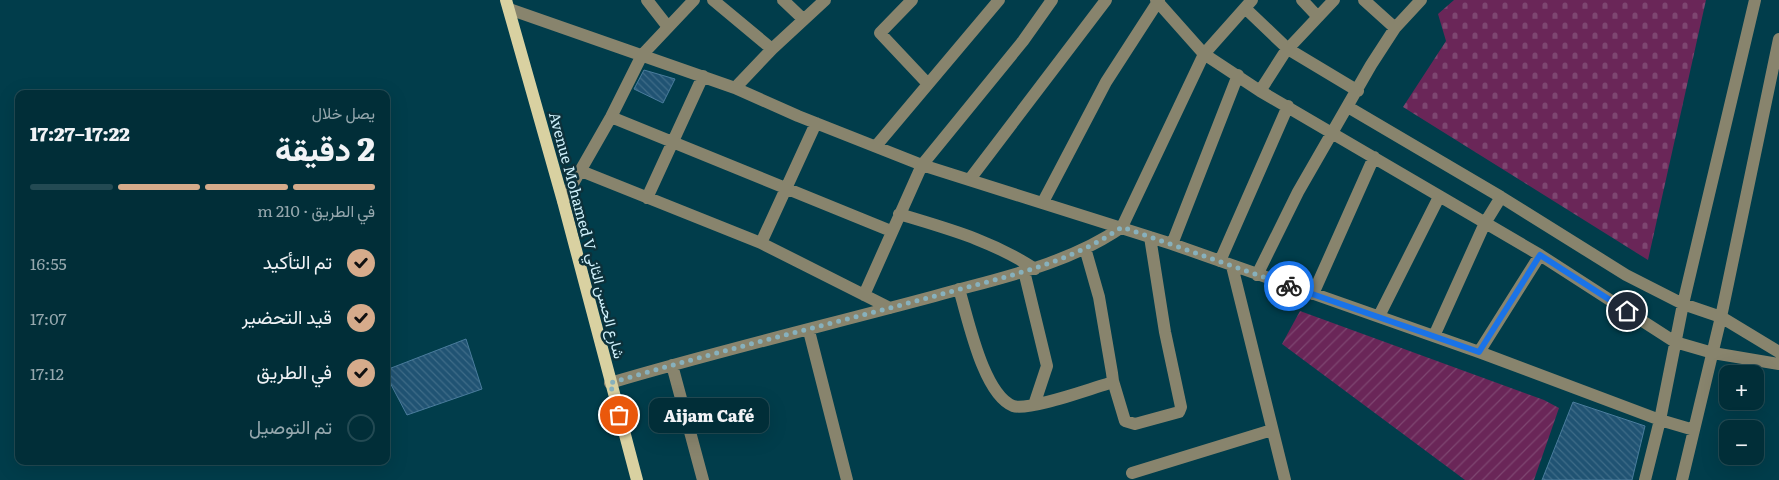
<!DOCTYPE html>
<html lang="ar">
<head>
<meta charset="utf-8">
<style>
  :root { --surface:#012e38; --page:#0b3640; --text:#f1f3f6; --muted:#96a8ae; --line:#234a53; --accent:#d6ab8b }
  body { margin:0; font-family:Literata,Vazirmatn,serif; background:var(--page); color:var(--text); direction:rtl; height:100vh; display:flex; flex-direction:column; font-size:19px; white-space:nowrap }
  * { box-sizing:border-box; margin:0 }
  p { font-size:16px; color:var(--muted) }
  .icon { flex:none; width:28px; height:28px; fill:none; stroke:currentColor; stroke-width:2; stroke-linecap:round; stroke-linejoin:round }
  .map { position:relative; flex:1; overflow:hidden; direction:ltr }
  .details { position:absolute; left:15px; top:90px; width:375px; height:375px; display:flex; flex-direction:column; background:var(--surface); border-radius:10px; box-shadow:0 5px 20px #0002,0 0 0 1px var(--line); direction:rtl }
  .details>* { flex:none }
  .fabs { position:absolute; left:1719px; top:365px; display:grid; gap:10px }
  .fabs a { display:grid; place-items:center; width:45px; height:45px; border-radius:10px; background:var(--surface); box-shadow:0 5px 20px #0002,0 0 0 1px var(--line); font-size:25px }
  .pin { position:absolute; display:grid; place-items:center; width:42px; height:42px; color:#fff; margin:-21px; border:2px solid #fff; border-radius:50%; box-shadow:0 1px 5px #0007 }
  .courier { position:absolute; display:grid; place-items:center; width:50px; height:50px; margin:-25px; border:4px solid #1a73e8; border-radius:50%; background:#fff; color:#222; box-shadow:0 1px 6px #0007 }
  .bubble { position:absolute; height:35px; border-radius:10px; background:var(--surface); box-shadow:0 5px 20px #0002,0 0 0 1px var(--line); font-size:16px; font-weight:800; line-height:35px; text-align:center; direction:rtl }
  .overview em { font-style:normal; font-weight:800 }
  .overview div { display:flex; flex-direction:column-reverse }
  .overview { display:flex; align-items:center; justify-content:space-between; height:85px; padding:0 15px }
  h1 { font-size:32px; font-weight:800; line-height:38px }
  .bar { display:grid; grid-template-columns:repeat(4,1fr); gap:8px 5px; align-content:center; height:60px; padding:0 15px }
  .bar i { height:6px; border-radius:4px; background:var(--line) }
  .bar .selected { background:var(--accent) }
  .bar p { grid-column:span 4 }
  ol { padding:0 15px; list-style:none }
  li { display:flex; align-items:center; gap:15px; height:55px }
  li p { margin-inline-start:auto }
  li .icon { padding:5px; border-radius:50%; background:var(--accent); color:#111; stroke-width:4 }
  li:last-child { color:var(--muted) }
  li i { width:28px; height:28px; border:2px solid var(--line); border-radius:50% }
  .map>svg:first-child { display:block }
  .cemetery { fill:url(#cemetery-stones) }
  .garden { fill:url(#garden-furrows) }
  .building { fill:url(#building-back-hatch); stroke:#4a7c9d }
  .lines { fill:none; stroke-linecap:round; stroke-linejoin:round }
  .minor { stroke:#88846d; stroke-width:12 }
  .major { stroke:#d9d1a1; stroke-width:12 }
  .done { stroke:#87b1bd; stroke-width:5; stroke-dasharray:0 9 }
  .route { stroke:#1a73e8; stroke-width:6 }
  .labels { text-anchor:middle; dominant-baseline:central; stroke-width:5; stroke-linejoin:round; paint-order:stroke }
  .street-label { font-size:15px; fill:#cff0fb; stroke:#0c313b }
</style>
</head>
<body>
<div class="map">
<svg width="1779" height="480" viewBox="0 0 1779 480">
  <defs>
    <pattern id="cemetery-stones" width="16" height="16" patternUnits="userSpaceOnUse" patternTransform="scale(1.25)"><rect width="16" height="16" fill="#6a2658"/><path d="M2 7V4a2 2 0 0 1 4 0v3zM10 15v-3a2 2 0 0 1 4 0v3z" fill="#7e4671"/></pattern>
    <pattern id="garden-furrows" width="10" height="10" patternUnits="userSpaceOnUse" patternTransform="scale(1.25)"><rect width="10" height="10" fill="#6a2658"/><path d="M-1 1l2-2M0 10L10 0M9 11l2-2" fill="none" stroke="#7e4671"/></pattern>
    <pattern id="building-back-hatch" width="6" height="6" patternUnits="userSpaceOnUse" patternTransform="scale(1.25)"><rect width="6" height="6" fill="#205373"/><path d="M-1 5l2 2M0 0l6 6M5-1l2 2" fill="none" stroke="#3f6c88"/></pattern>
  </defs>
  <rect width="100%" height="100%" fill="#013d4b"/>
  <path class="cemetery" d="M1454 0H1706L1648 260 1403 107 1446 41 1438 14Z"/>
  <path class="garden" d="M1300 311 1544 400 1559 408 1534 480H1465L1282 344Z"/>
  <path class="building" d="M644 70 675 79 663 103 634 89Z
    M466 339 482 389 407 415 386 375V370Z
    M1573 402 1645 426 1632 480H1542Z"/>
  <g class="lines">
    <path class="minor" d="M647 0 668 27
      M713 0 772 49
      M783 0 803 19
      M912 0 880 33 928 84
      M1156 0 1204 54 1260 91 1540 255 1675 342 1713 353 1779 364
      M1302 0 1318 17
      M1364 0 1395 28
      M1245 8 1288 49 1358 91
      M509 9 735 88 798 116 922 165 1172 244 1479 352 1660 420 1694 430
      M735 88 772 49 825 0
      M1260 91 1285 52 1334 0
      M1348 107 1501 197 1626 275 1683 304 1721 317 1779 352
      M611 117 891 231
      M876 146 999 0
      M581 171 761 243 890 308
      M970 179 1106 0
      M647 198 703 76
      M563 201 611 117 642 55 694 0
      M1043 202 1106 82 1159 0
      M899 214C948 229 991 240 1035 269
      M761 243 816 123
      M1172 244 1238 75
      M1220 261 1288 106
      M1232 266 1285 480
      M1024 271 1047 366 1034 405
      M1257 275 1298 192 1371 65 1395 28 1421 0
      M959 289C968 318 983 394 1013 406 1029 411 1089 389 1107 384L1113 381 1112 373 1099 297 1085 248
      M1313 294 1374 157
      M864 295 922 165 1023 41 1052 0
      M1379 316 1439 197
      M809 331 847 480
      M1434 336 1485 223 1501 197
      M1479 352 1540 255
      M672 365 703 480
      M1113 381 1125 421 1135 424 1179 412 1181 407 1165 332 1150 237
      M610 383C718 351 827 325 935 296 999 278 1067 265 1122 227L1204 54 1252 0
      M1132 473 1272 430
      M1645 480 1660 420 1683 304 1755 0
      M1682 480 1721 317 1779 39"/>
    <path class="major" d="M506 0 563 201 637 480"/>
  </g>
  <g class="lines">
    <path class="done" d="M619 415 610 383C718 351 827 325 935 296 999 278 1067 265 1122 227L1289 286"/>
    <path class="route" d="M1289 286 1479 352 1540 255 1627 311"/>
  </g>
  <g class="labels">
    <g class="street-label">
      <text transform="translate(588 235) rotate(75)">Avenue Mohamed V شارع الحسن الثاني</text>
    </g>
  </g>
</svg>
<div class="fabs">
<a>+</a>
<a>−</a>
</div>
<div class="pin" style="left:619px;top:415px;background:#ea580c"><svg class="icon" aria-label="bag" viewBox="0 0 24 24"><path d="M5 8h14l-1 12H6zM9 8a3 3 0 0 1 6 0"/></svg></div>
<div class="pin" style="left:1627px;top:311px;background:#1f2937"><svg class="icon" aria-label="home" viewBox="0 0 24 24"><path d="M3 11l9-7 9 7M6 9v11h12V9"/></svg></div>
<div class="courier" style="left:1289px;top:286px"><svg class="icon" aria-label="bike" viewBox="0 0 24 24"><circle cx="6" cy="16" r="4"/><circle cx="18" cy="16" r="4"/><path d="M6 16l4-8h5l3 8M10 8l3 8H6M13 5h3"/></svg></div>
<div class="bubble" style="left:649px;top:398px;width:120px">Aijam Café</div>
<section class="details">
<div class="overview"><div><h1>2 دقيقة</h1><p>يصل خلال</p></div><em>17:22–17:27</em></div>
<div class="bar"><i class="selected"></i><i class="selected"></i><i class="selected"></i><i></i><p>في الطريق · 210 m</p></div>
<ol>
<li><svg class="icon" aria-label="check" viewBox="0 0 24 24"><path d="M5 12l5 5 9-10"/></svg>تم التأكيد<p>16:55</p></li>
<li><svg class="icon" aria-label="check" viewBox="0 0 24 24"><path d="M5 12l5 5 9-10"/></svg>قيد التحضير<p>17:07</p></li>
<li><svg class="icon" aria-label="check" viewBox="0 0 24 24"><path d="M5 12l5 5 9-10"/></svg>في الطريق<p>17:12</p></li>
<li><i></i>تم التوصيل</li>
</ol>
</section>
</div>
</body>
</html>
